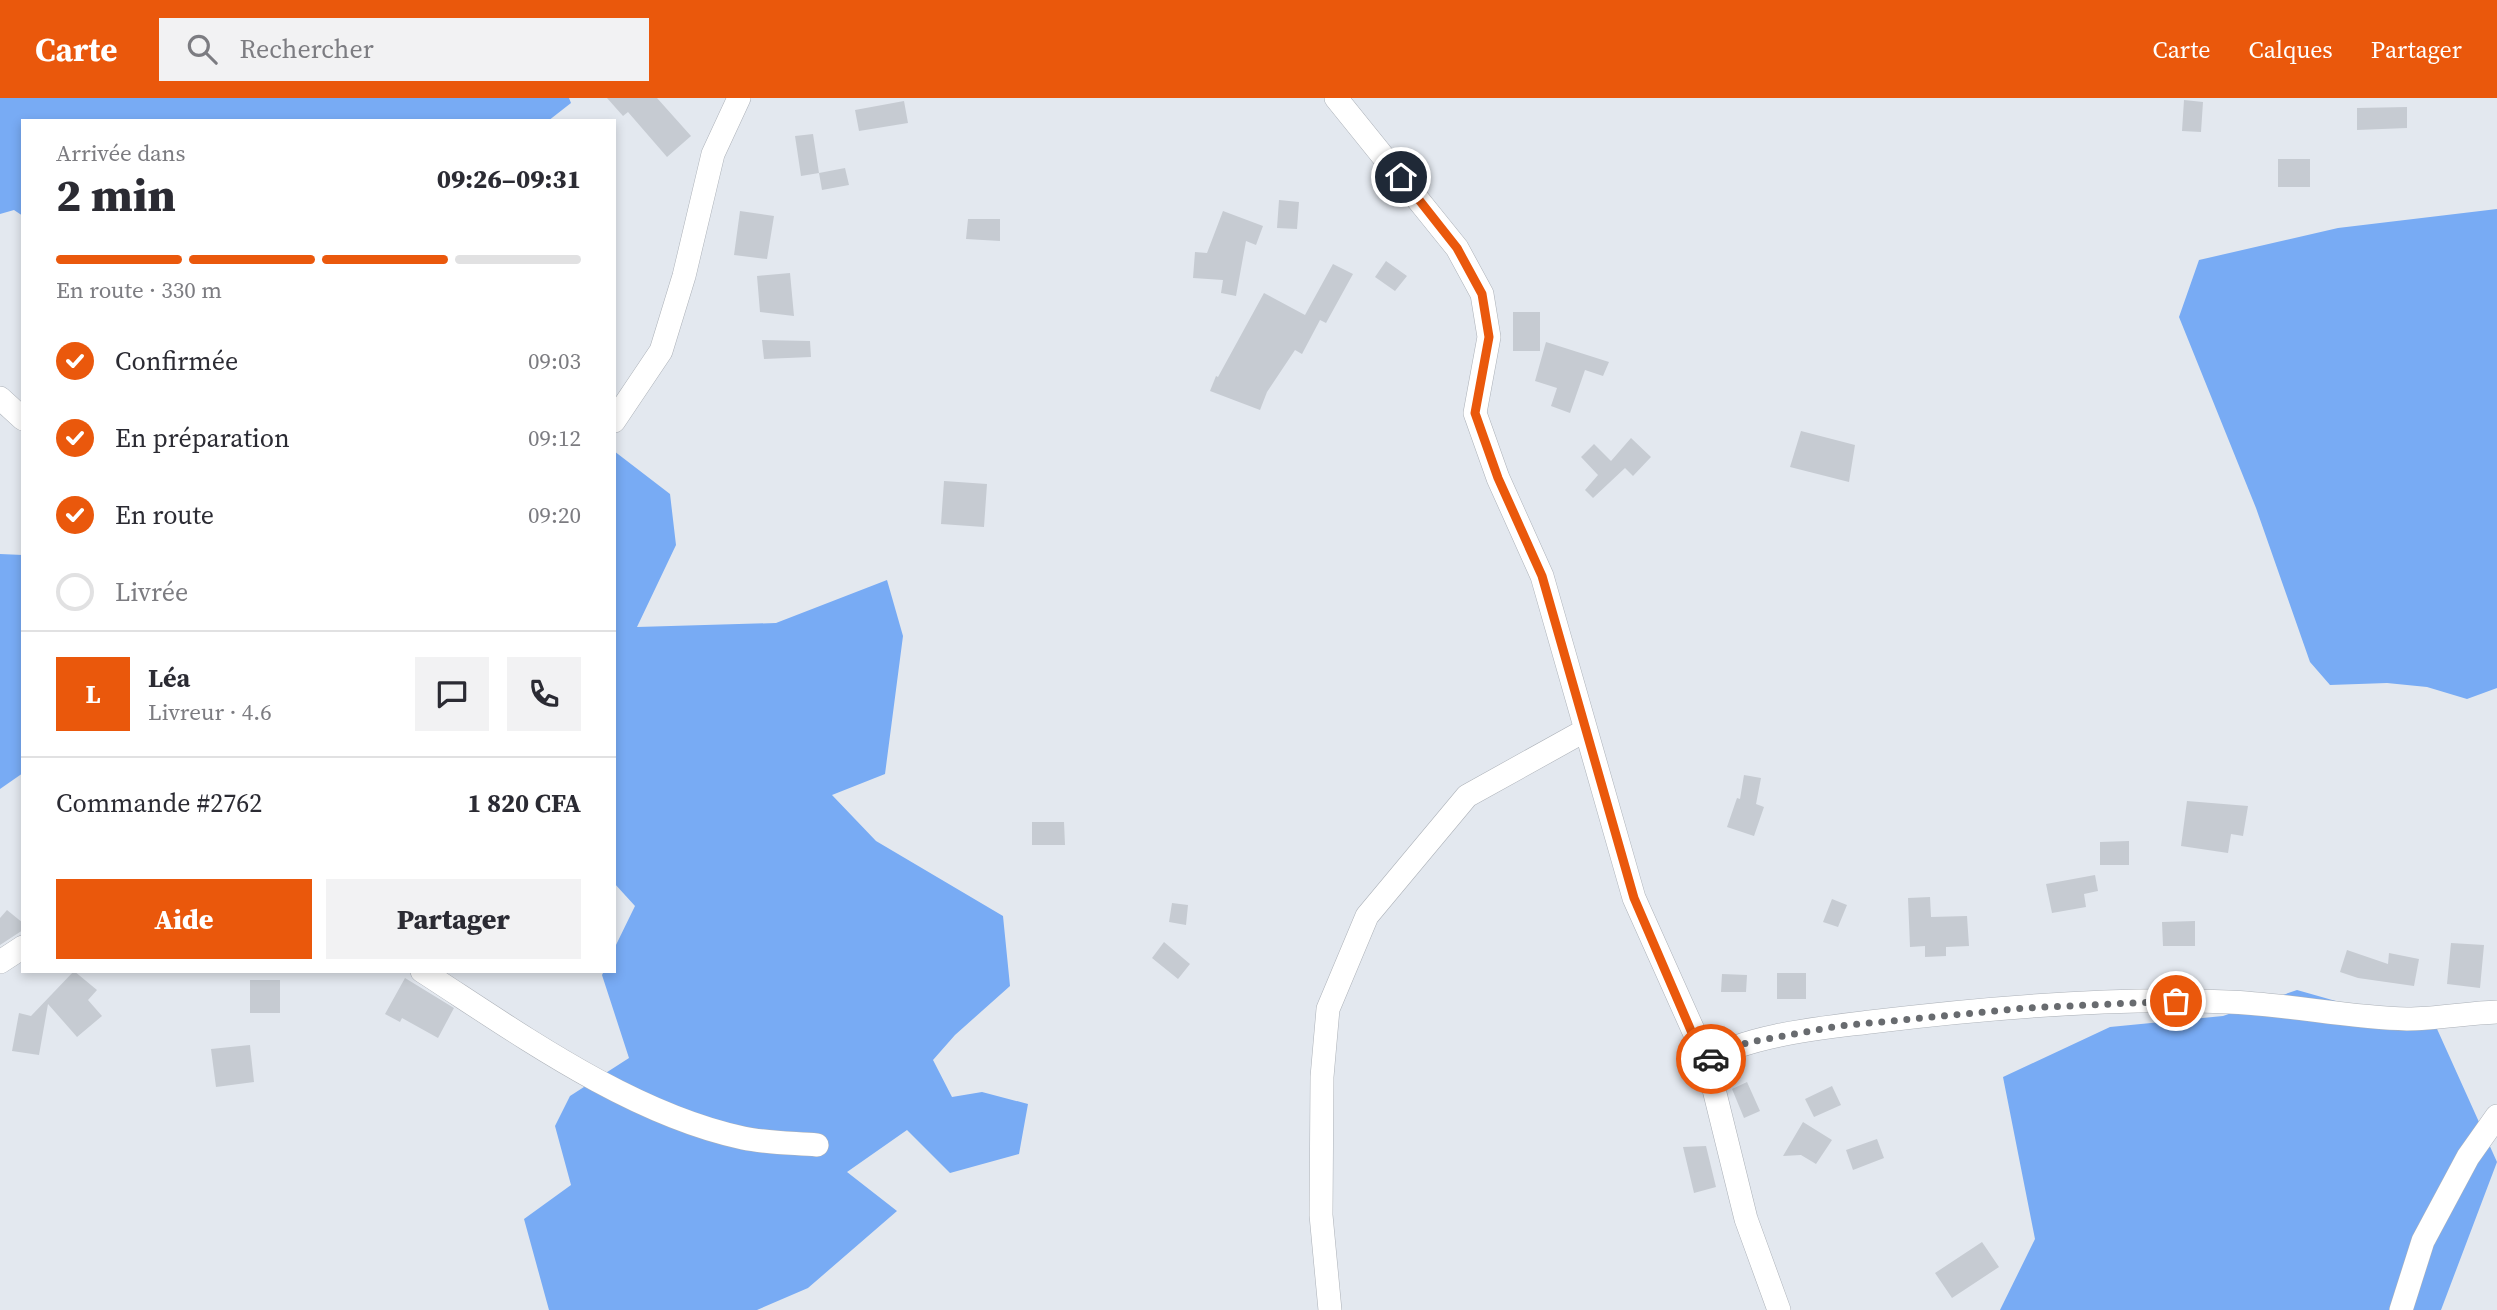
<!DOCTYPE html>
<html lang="fr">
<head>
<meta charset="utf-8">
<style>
  :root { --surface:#fff; --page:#f2f2f3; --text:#2b2b33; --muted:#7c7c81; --line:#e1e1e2; --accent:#ea580c }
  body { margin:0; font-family:"Source Serif 4",serif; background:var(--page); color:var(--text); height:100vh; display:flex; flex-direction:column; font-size:26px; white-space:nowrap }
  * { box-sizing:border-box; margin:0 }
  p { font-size:23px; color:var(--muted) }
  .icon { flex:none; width:38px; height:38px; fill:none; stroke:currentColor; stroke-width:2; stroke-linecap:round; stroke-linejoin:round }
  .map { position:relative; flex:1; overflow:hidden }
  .side { position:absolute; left:21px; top:21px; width:595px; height:854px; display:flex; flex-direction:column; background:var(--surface); border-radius:0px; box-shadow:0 4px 10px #0003 }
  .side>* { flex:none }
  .pin { position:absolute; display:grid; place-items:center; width:60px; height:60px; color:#fff; margin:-30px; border:4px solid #fff; border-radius:50%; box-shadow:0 2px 7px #0007 }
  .courier { position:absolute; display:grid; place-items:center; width:70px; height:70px; margin:-35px; border:5px solid #ea580c; border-radius:50%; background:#fff; color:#222; box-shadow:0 2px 9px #0007 }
  .head em { font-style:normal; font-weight:800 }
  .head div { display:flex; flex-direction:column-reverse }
  .head { display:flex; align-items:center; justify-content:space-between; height:119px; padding:0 35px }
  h1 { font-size:46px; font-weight:800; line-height:52px }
  .bar { display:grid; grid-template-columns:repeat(4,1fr); gap:10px 7px; align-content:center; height:84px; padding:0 35px }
  .bar i { height:9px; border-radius:5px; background:var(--line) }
  .bar .active { background:var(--accent) }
  .bar p { grid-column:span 4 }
  .line { display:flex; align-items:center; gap:18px; padding:0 35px; border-top:2px solid var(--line) }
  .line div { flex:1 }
  .round { display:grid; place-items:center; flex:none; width:74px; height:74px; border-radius:0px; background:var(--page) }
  ol { padding:0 35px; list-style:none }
  li { display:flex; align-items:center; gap:21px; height:77px }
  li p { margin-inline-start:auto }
  li .icon { padding:7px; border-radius:50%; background:var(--accent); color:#fff; stroke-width:4 }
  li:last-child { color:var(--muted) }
  li i { width:38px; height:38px; border:4px solid var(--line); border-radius:50% }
  .cta { display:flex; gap:14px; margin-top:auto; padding:14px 35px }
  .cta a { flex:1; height:80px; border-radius:0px; background:var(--accent); color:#fff; font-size:28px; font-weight:800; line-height:80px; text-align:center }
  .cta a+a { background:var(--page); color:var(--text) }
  header { display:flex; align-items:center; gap:42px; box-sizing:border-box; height:98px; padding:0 35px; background:var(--accent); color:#fff }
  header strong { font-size:33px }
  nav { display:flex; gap:38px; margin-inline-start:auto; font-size:24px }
  .search { width:490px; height:63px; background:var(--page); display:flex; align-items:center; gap:18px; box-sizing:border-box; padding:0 24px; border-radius:0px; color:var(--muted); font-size:26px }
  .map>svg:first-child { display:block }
  .forest { fill:#78abf4 }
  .building { fill:#c6cbd2 }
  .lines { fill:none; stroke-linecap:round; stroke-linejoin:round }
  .minor-casing { stroke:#acb1b8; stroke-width:24 }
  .minor { stroke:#fff; stroke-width:23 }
  .done { stroke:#686b6f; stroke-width:7; stroke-dasharray:0 12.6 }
  .route { stroke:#ea580c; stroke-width:9 }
</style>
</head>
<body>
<header>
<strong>Carte</strong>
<div class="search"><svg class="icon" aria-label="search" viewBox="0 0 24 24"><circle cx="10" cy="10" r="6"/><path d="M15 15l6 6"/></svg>Rechercher</div>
<nav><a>Carte</a><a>Calques</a><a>Partager</a></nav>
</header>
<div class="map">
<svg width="2497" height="1212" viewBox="0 0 2497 1212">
  <rect width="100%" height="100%" fill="#e3e8ef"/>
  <path class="forest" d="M0 0H569L571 5 548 23H23V118L14 112 0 116Z
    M2497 111V590L2467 601 2427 589 2387 585 2330 587 2310 564 2256 410 2179 219 2199 162 2338 130Z
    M614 353 670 396 676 447 637 529 776 525 887 482 903 538 885 676 832 697 876 743 1003 818 1010 888 955 937 933 962 952 999 982 994 1028 1006 1019 1056 950 1075 907 1032 847 1074 897 1113 808 1190 757 1212H549L524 1121 571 1087 555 1028 570 998 629 960 602 877 604 873H614V851L635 808 614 785Z
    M0 456 23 457V675L0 691Z
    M2297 892 2378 915 2433 922 2497 1064 2441 1212H2000L2035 1141 2003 979 2110 929 2223 918Z"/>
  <path class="building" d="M607 0H657L691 38 667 59 628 14 623 18Z
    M2184 2 2203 4 2201 34 2182 33Z
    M904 3 908 25 859 33 855 12Z
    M2407 9V30L2357 32V10Z
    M813 36 819 75 801 78 795 38Z
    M2278 61H2310V89H2278Z
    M845 70 849 87 822 92 819 75Z
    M1279 102 1299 104 1297 131 1277 130Z
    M740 113 774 118 767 161 734 157Z
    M1223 113 1263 128 1256 147 1246 143 1236 198 1221 195 1223 182 1193 180 1195 154 1207 155Z
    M968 121H1000V143L966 141Z
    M1386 163 1407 178 1395 193 1375 179Z
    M1333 166 1353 176 1326 225 1320 222 1302 256 1295 252 1267 294 1260 312 1210 293 1216 278 1218 279 1264 195 1305 217Z
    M790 175 794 218 760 214 757 178Z
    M1513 214H1540V253H1513Z
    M762 242 810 243 811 259 764 261Z
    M1546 244 1609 264 1603 278 1585 272 1570 315 1551 308 1557 290 1535 283Z
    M1801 333 1855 347 1849 384 1790 369Z
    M1631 340 1651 359 1633 378 1625 370 1593 400 1585 392 1598 377 1581 359 1594 346 1611 363Z
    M944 383 987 386 984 429 941 426Z
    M1744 677 1761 680 1756 706 1764 709 1754 738 1727 729 1737 700 1740 701Z
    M2187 703 2248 708 2243 738 2231 736 2228 755 2181 748Z
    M1032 724H1064L1065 747H1032Z
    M2129 743V767H2100V744Z
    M2095 777 2098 793 2084 796 2086 809 2052 815 2046 786Z
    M1930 799 1931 819 1967 818 1969 848 1946 849V858L1925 859V848L1910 849 1908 800Z
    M1832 801 1847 807 1838 829 1823 824Z
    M1172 805 1188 807 1186 827 1169 824Z
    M7 812 23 825V832L0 847V820Z
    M2195 823V848H2163L2162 824Z
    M1164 844 1190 866 1178 881 1152 860Z
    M2451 845 2484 847 2480 890 2447 886Z
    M2347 852 2388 866 2389 855 2419 861 2414 888 2358 880 2340 874Z
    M74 873 97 892 88 902 102 918 77 939 48 906 39 957 12 953 19 915 31 918Z
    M1777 875H1806V901H1777Z
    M1722 876 1747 877 1746 894H1721Z
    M405 880 454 910 438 940 402 920 400 924 385 916Z
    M250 882H280V915H250Z
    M250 947 254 984 216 989 211 951Z
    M1747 984 1760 1013 1744 1020 1732 991Z
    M1832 988 1841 1007 1814 1019 1805 1001Z
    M1803 1024 1832 1042 1816 1066 1801 1057 1783 1058Z
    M1877 1041 1884 1060 1853 1072 1846 1052Z
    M1706 1048 1716 1089 1694 1095 1683 1049Z
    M1982 1144 1999 1169 1952 1200 1935 1175Z"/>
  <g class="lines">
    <defs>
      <path id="minor" d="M1336 0 1457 150 1482 196 1489 239 1475 315 1498 380 1542 478 1634 800 1707 963 1746 1121 1779 1212
        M0 300 23 321
        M614 323 661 253 684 178 713 56 739 0
        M0 864 23 849
        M422 873C518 935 630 1016 743 1040 767 1045 793 1045 817 1047
        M1707 963C1746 937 1822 930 1870 924 1984 910 2113 899 2228 904 2288 906 2348 920 2407 921 2437 921 2467 915 2497 914
        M1330 1212 1321 1117 1322 979 1328 911 1367 818 1467 698 1584 633
        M2401 1212 2423 1143 2468 1059 2497 1018"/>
    </defs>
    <use href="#minor" class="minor-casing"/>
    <use href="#minor" class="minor"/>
  </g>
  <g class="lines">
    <path class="done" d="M1711 961 1726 951 1750 944 1839 928 2026 910 2176 903"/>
    <path class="route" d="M1401 79 1457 150 1482 196 1489 239 1475 315 1498 380 1542 478 1634 800 1695 942 1707 963 1711 961"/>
  </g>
</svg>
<div class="pin" style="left:2176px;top:903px;background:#ea580c"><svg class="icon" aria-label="bag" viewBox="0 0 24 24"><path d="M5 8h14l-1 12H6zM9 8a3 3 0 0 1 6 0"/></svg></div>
<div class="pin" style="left:1401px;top:79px;background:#1f2937"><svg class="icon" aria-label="home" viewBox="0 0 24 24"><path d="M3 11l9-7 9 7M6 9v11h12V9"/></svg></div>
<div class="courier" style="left:1711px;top:961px"><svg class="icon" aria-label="car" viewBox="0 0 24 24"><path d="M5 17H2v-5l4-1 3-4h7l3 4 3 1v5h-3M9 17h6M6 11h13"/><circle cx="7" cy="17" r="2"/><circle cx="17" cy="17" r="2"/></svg></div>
<section class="side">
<div class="head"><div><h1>2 min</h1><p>Arrivée dans</p></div><em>09:26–09:31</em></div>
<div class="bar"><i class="active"></i><i class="active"></i><i class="active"></i><i></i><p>En route · 330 m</p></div>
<ol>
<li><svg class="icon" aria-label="check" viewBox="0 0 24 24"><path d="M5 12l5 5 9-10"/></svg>Confirmée<p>09:03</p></li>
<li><svg class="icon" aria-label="check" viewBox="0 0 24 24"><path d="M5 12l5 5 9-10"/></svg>En préparation<p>09:12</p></li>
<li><svg class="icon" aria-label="check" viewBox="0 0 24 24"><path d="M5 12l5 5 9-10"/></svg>En route<p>09:20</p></li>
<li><i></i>Livrée</li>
</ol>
<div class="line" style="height:126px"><b class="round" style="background:var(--accent);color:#fff">L</b><div><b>Léa</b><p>Livreur · 4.6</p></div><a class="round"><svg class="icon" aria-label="chat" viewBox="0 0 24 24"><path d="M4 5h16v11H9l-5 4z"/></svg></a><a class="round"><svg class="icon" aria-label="phone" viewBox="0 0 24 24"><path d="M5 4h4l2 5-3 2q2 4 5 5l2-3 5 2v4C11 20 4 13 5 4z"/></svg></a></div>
<div class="line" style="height:91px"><div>Commande #2762</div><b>1 820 CFA</b></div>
<div class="cta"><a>Aide</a><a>Partager</a></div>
</section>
</div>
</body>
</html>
